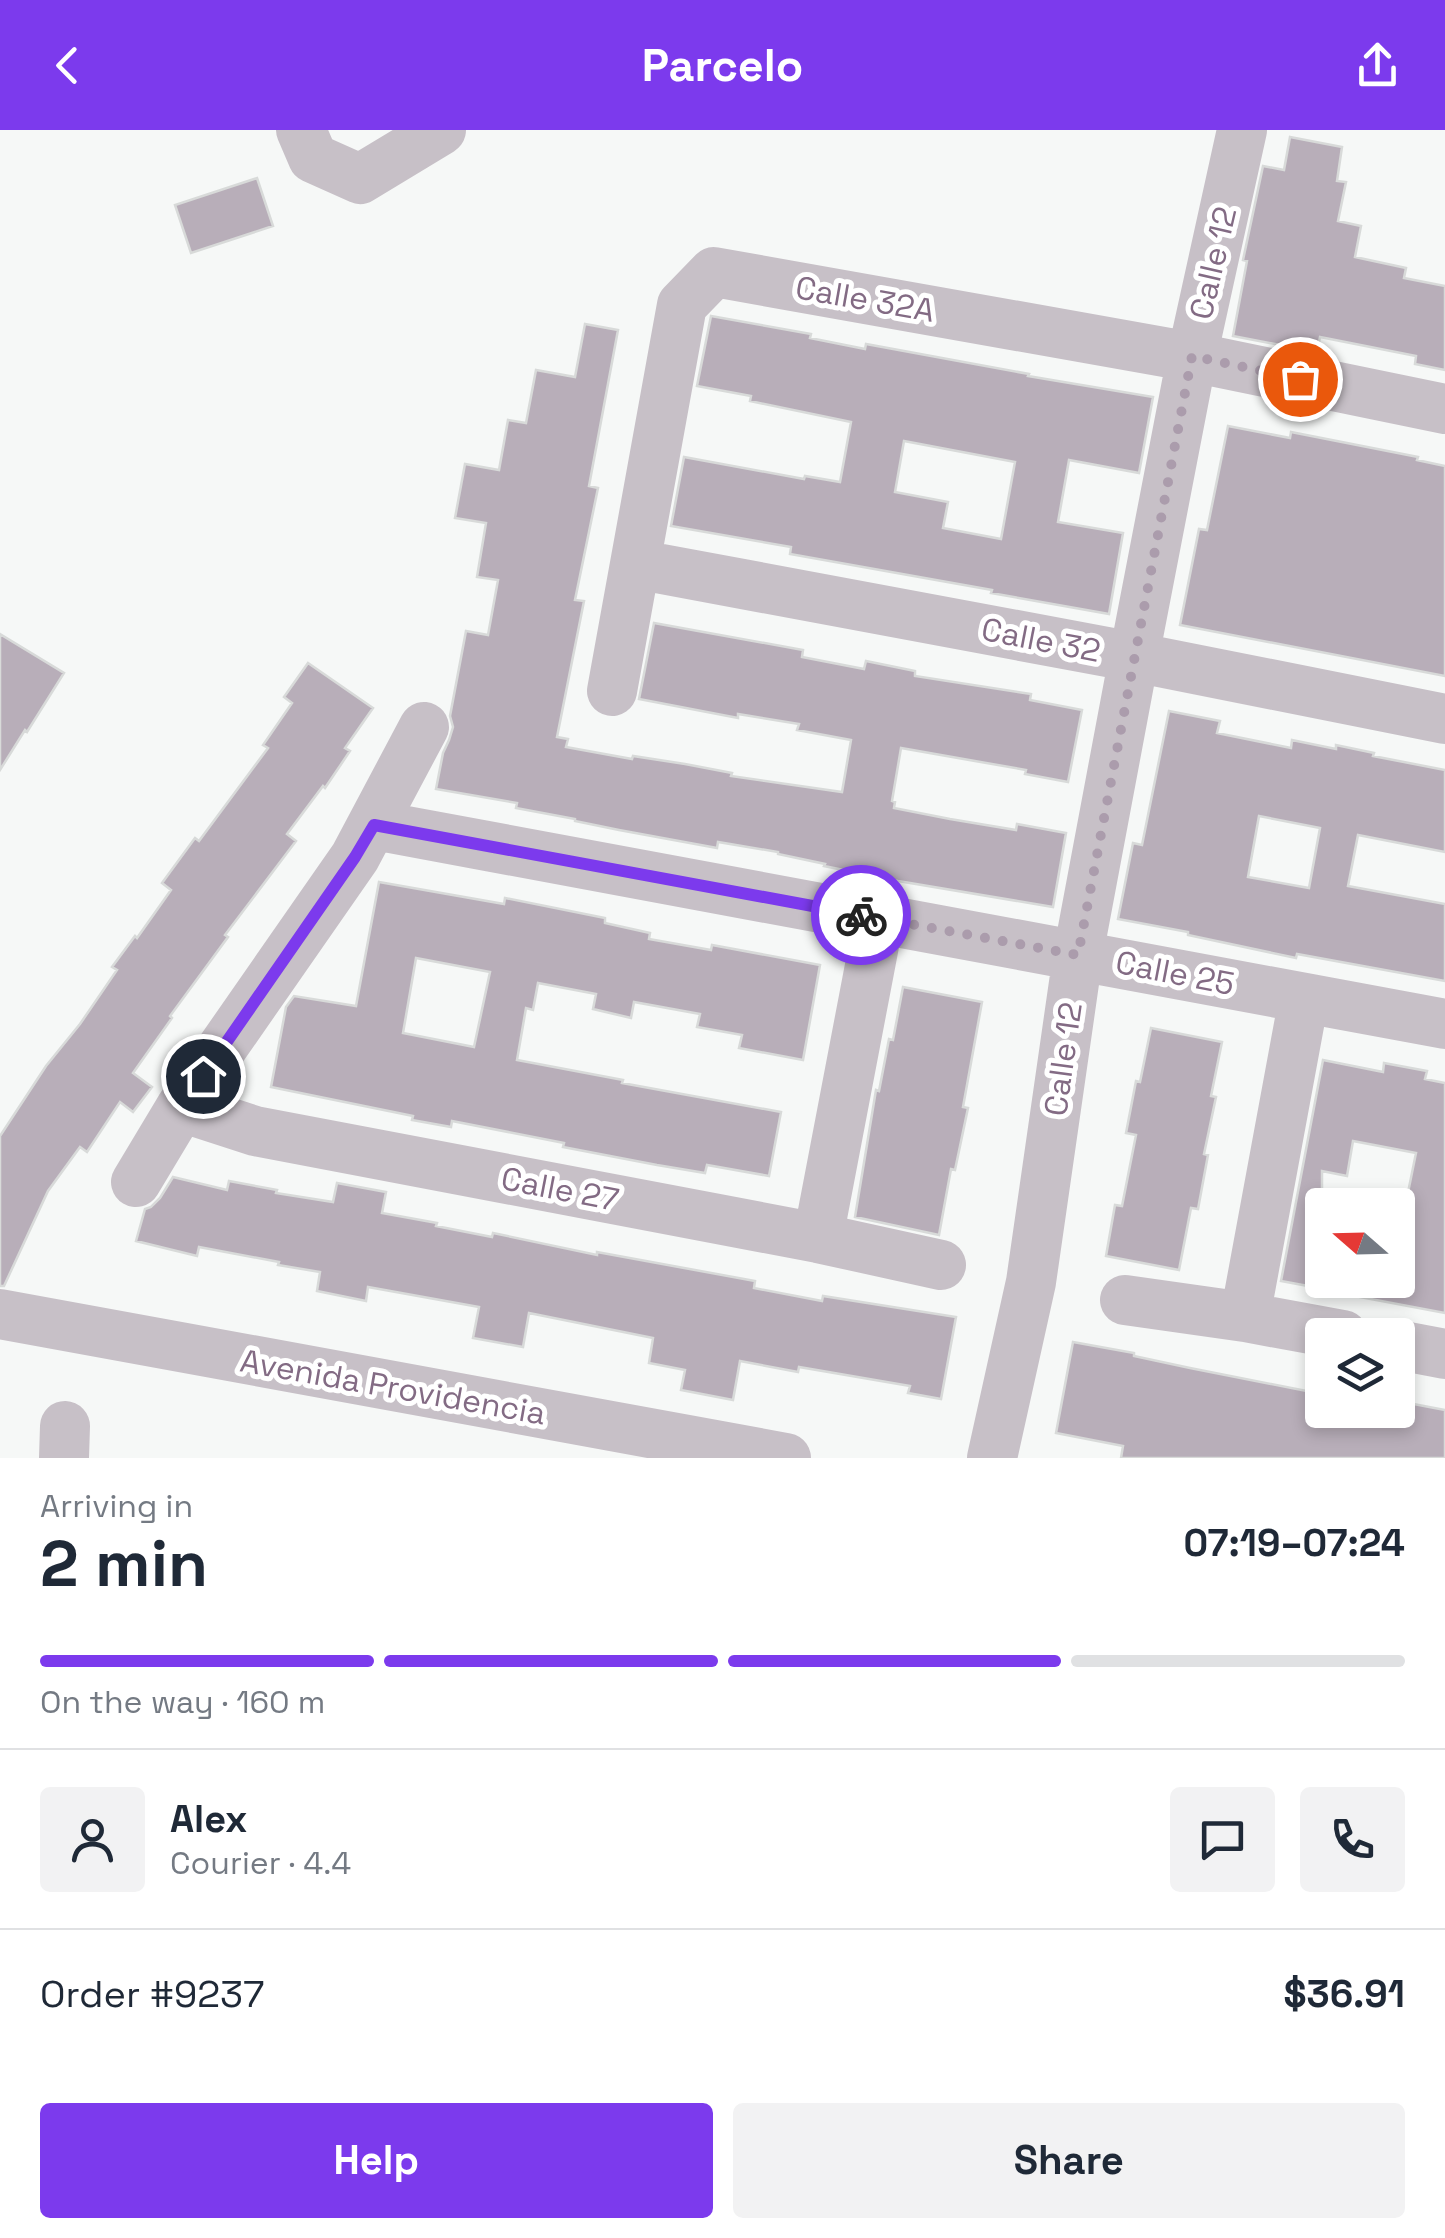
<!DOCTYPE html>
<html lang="en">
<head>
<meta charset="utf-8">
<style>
  :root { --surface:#fff; --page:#f2f2f3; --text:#1f2937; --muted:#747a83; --line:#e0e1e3; --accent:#7c3aed }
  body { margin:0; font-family:"Space Grotesk",sans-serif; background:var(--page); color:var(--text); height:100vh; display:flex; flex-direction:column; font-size:38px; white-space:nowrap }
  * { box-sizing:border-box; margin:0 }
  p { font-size:32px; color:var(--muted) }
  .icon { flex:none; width:55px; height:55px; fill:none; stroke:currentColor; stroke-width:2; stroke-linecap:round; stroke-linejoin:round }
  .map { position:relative; height:1328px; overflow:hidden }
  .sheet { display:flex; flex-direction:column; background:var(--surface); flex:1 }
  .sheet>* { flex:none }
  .needle { width:65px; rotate:290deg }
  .fabs { position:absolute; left:1305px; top:1058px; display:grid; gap:20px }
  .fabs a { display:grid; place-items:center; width:110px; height:110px; border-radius:10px; background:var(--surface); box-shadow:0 5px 15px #0003; font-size:50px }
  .pin { position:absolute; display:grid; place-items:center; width:85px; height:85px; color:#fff; margin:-42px; border:5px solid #fff; border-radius:50%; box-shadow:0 2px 10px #0007 }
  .courier { position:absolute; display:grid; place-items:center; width:100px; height:100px; margin:-50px; border:8px solid #7c3aed; border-radius:50%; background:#fff; color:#222; box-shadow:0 2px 12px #0007 }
  .headline em { font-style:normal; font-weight:700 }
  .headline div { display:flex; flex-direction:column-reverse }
  .headline { display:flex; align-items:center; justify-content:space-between; height:170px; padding:0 40px }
  h1 { font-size:65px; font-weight:700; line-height:75px }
  .bar { display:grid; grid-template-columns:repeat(4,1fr); gap:15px 10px; align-content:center; height:120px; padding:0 40px }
  .bar i { height:12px; border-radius:8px; background:var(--line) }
  .bar .on { background:var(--accent) }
  .bar p { grid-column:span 4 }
  .line { display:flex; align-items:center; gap:25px; padding:0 40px; border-top:2px solid var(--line) }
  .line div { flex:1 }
  .round { display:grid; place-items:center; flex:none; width:105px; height:105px; border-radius:10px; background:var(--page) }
  .action { display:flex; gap:20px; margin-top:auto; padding:20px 40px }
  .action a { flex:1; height:115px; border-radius:10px; background:var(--accent); color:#fff; font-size:40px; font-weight:700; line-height:115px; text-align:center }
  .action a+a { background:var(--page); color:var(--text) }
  header { display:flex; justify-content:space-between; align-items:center; height:130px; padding:0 40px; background:var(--accent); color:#fff; font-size:45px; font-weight:700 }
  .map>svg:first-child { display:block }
  .building { fill:#b8aeb9; stroke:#d8dad9; stroke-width:2.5; fill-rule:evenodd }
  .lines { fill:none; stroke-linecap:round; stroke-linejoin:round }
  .minor { stroke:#c7c0c7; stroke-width:50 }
  .done { stroke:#ab9cac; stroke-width:10; stroke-dasharray:0 18 }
  .route { stroke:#7c3aed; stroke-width:12 }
  .labels { text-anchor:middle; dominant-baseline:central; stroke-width:10; stroke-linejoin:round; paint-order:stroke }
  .street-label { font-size:32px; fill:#836b84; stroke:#fff }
</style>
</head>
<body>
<header><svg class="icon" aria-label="back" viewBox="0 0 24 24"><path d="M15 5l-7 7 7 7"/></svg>Parcelo<svg class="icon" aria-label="share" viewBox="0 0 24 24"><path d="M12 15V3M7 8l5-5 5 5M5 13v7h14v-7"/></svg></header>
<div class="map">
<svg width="1445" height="1328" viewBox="0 0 1445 1328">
  <rect width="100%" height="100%" fill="#f6f8f7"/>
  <path class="building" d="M1290 7 1342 17 1337 51 1346 52 1338 91 1361 96 1355 127 1406 138 1404 148 1445 156V240L1415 234 1416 226 1320 207 1317 222 1233 206 1247 131 1243 130 1263 36 1284 40Z
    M257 48 273 96 191 123 175 75Z
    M711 186 811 204 810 208 865 219 866 214 1029 244 1028 246 1153 267 1139 343 1069 330 1058 392 1123 403 1109 484 991 463 992 460 790 424 791 417 671 396 684 327 804 349 805 346 840 352 851 292 750 271 751 266 697 256ZM904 311 1015 332 1001 409 943 398 948 372 895 362Z
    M585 194 618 200 589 356 598 358 575 470 584 471 557 607 568 609 566 617 632 629 633 626 685 634 732 643 731 646 842 662 851 610 797 600 799 594 738 584V588L639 569 654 493 803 520 802 527 864 539 866 531 915 541V546L1031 564 1030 570 1082 580 1068 652 1025 644 1026 640 901 618 892 671 895 672 894 678 950 689 1016 700 1017 694 1066 703 1053 777 898 751 824 736 825 734 778 724V722L718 712 717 718 619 700 575 691V689L516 678 517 673 436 659 443 623 449 610 453 597 450 586 466 501 488 505 498 450 477 447 486 393 455 388 465 334 499 340 508 290 526 293 536 240 575 247Z
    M1228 296 1290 308 1291 302 1418 327 1417 330 1445 336V546L1180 495 1199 399 1207 400Z
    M0 504 64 543 27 602 25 600 0 640Z
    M308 533 373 578 345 618 350 621 325 658 323 656 287 704 296 711 225 805 228 807 170 886 172 888 133 943 152 957 133 982 120 972 87 1022 80 1017 48 1061 4 1156H0V1006L46 936 80 894 117 840 112 837 135 806 137 808 171 760 162 753 195 708 199 711 268 618 263 615 292 573 284 567Z
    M1169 581 1220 591 1217 603 1291 618 1292 610 1336 619V615L1374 623 1373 626 1445 640V722L1358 705 1348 756 1445 774V851L1297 824 1296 828 1188 805V802L1118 789 1133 713 1142 715ZM1259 686 1320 698 1309 758 1248 747Z
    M379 752 504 774 505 768 605 788V793L650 803 649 809 711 820 712 815 820 835 803 930 739 918 742 905 697 897 700 884 634 872 631 888 593 879 596 864 538 853 533 880 526 878 517 930 623 950 622 953 781 982 769 1046 707 1035 705 1043 657 1035 563 1017 564 1013 452 991 451 997 412 990 413 986 271 957 286 877 294 866 356 876ZM416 828 490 842 474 917 403 903Z
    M903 857 982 872 963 977 968 978 955 1040 951 1039 939 1105 855 1087 876 960 879 961 889 909 893 910Z
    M1151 898 1222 912 1211 966 1216 967 1204 1024 1208 1025 1198 1079 1191 1078 1179 1140 1106 1126 1115 1075 1122 1076 1136 1005 1126 1003 1136 951 1140 952Z
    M1323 930 1383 942 1384 933 1427 941 1425 949 1445 953V1183L1344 1164 1346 1150H1398V1096L1401 1097 1416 1023 1353 1011 1347 1046 1322 1041V1157L1320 1156 1319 1158 1281 1151Z
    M173 1047 227 1060 229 1051 277 1060 276 1063 333 1072 337 1053 386 1062 382 1083 437 1093 436 1096 492 1107 493 1103 597 1125V1122L755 1151 754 1158 822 1171 823 1166 956 1187 941 1269 908 1263 910 1256 799 1237 798 1242 740 1231 733 1270 681 1260 685 1240 649 1233 653 1208 529 1183 523 1217 473 1208 479 1177 368 1157 366 1171 317 1161 320 1142 278 1135 279 1132 199 1117 197 1126 136 1111 145 1079 151 1077 160 1068Z
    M1073 1212 1134 1223V1226L1190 1238 1322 1264V1280H1398V1271L1445 1280V1328H1121L1123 1316 1056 1303Z"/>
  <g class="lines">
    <path class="minor" d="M301 0 313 28 360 49 441 0
      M635 434 1134 527 1445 589
      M612 561 682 175 714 142 1192 227 1445 279
      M374 695 1445 894
      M181 977 255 1001 818 1108 941 1135
      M136 1052 181 977 355 727 424 597
      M818 1108 879 789
      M1125 1170 1245 1187 1343 1205
      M0 1184 786 1328
      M1245 1187 1304 868
      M1398 1215 1445 1224
      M64 1328 65 1296
      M992 1328 1031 1152 1078 825 1134 527 1192 227 1242 0"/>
  </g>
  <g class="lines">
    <path class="done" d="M861 785 1078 825 1192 226 1300 249"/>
    <path class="route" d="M203 946 355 727 374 695 861 785"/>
  </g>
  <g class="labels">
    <g class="street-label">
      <text transform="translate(1213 133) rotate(-77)">Calle 12</text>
      <text transform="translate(865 169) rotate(10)">Calle 32A</text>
      <text transform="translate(1041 510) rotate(11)">Calle 32</text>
      <text transform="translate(1175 843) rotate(11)">Calle 25</text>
      <text transform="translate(1063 929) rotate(-82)">Calle 12</text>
      <text transform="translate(560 1059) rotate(11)">Calle 27</text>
      <text transform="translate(393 1257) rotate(10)">Avenida Providencia</text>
    </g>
  </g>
</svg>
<div class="fabs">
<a><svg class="needle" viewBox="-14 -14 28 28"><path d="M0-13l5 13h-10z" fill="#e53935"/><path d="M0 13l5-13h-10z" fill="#747a83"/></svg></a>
<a><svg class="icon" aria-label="layers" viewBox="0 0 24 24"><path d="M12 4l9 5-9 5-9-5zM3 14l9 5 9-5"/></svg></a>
</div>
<div class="pin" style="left:1300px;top:249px;background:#ea580c"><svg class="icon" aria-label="bag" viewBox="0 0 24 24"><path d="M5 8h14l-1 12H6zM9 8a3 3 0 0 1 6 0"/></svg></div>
<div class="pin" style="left:203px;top:946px;background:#1f2937"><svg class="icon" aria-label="home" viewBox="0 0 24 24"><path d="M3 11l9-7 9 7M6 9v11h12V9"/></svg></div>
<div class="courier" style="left:861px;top:785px"><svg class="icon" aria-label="bike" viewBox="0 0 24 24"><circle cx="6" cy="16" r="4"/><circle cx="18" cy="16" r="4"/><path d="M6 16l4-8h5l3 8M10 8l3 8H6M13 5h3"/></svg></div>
</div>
<section class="sheet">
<div class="headline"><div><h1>2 min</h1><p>Arriving in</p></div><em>07:19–07:24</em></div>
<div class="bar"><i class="on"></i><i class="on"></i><i class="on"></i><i></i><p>On the way · 160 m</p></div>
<div class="line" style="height:180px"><a class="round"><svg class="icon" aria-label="person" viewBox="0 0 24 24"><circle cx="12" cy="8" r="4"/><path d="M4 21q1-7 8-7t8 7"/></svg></a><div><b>Alex</b><p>Courier · 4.4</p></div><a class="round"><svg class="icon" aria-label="chat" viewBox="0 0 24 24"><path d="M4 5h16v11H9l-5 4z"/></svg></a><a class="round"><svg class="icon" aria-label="phone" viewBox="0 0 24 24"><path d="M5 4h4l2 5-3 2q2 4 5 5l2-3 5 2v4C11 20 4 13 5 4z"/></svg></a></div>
<div class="line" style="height:130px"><div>Order #9237</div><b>$36.91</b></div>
<div class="action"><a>Help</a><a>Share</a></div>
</section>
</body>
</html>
